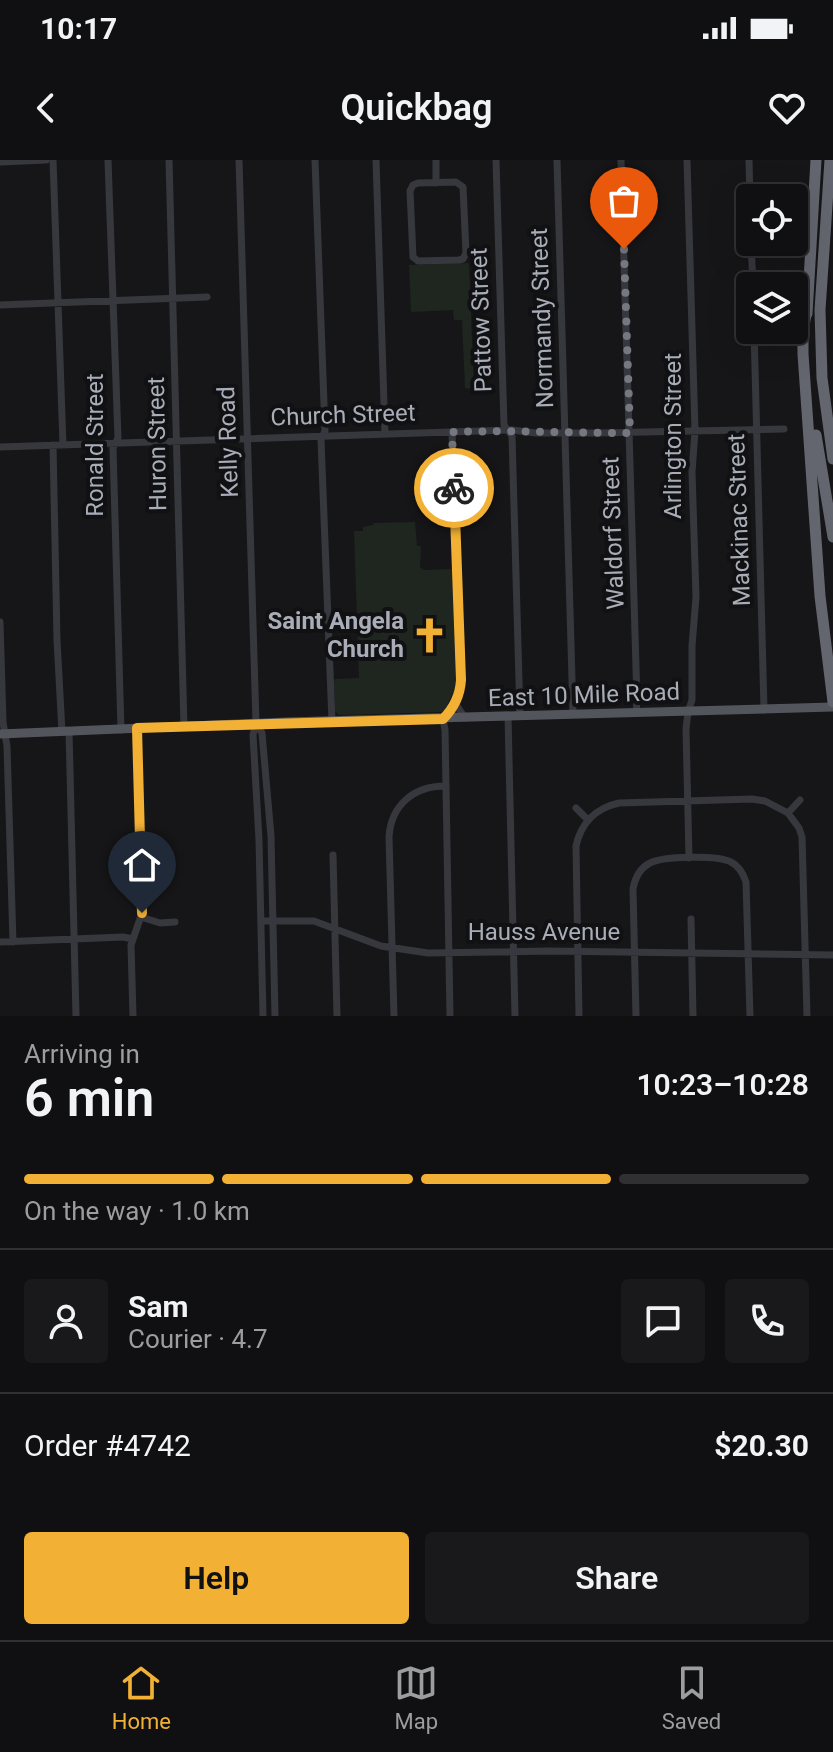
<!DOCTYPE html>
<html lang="en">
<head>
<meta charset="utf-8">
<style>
  :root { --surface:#101012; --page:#19191b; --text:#f1f3f6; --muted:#9c9d9f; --line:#303032; --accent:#f2b134 }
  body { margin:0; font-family:Roboto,sans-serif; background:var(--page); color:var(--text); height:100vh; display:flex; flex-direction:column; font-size:30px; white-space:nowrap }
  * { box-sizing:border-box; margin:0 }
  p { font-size:26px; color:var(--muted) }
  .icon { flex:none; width:44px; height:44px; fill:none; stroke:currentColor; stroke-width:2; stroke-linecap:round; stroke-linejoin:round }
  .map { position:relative; height:856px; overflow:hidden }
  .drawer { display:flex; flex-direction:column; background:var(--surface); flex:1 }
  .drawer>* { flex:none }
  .tools { position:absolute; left:736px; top:24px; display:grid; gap:16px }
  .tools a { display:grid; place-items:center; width:72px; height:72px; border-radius:8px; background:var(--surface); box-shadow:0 8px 32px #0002,0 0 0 2px var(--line); font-size:40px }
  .pin { position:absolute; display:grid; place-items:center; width:68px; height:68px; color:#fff; margin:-82px -34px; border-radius:50% 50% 50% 0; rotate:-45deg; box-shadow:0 0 8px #0007 }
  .pin .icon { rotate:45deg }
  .courier { position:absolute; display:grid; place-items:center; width:80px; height:80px; margin:-40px; border:6px solid #f2b134; border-radius:50%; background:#fff; color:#222; box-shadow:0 2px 10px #0007 }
  .summary em { font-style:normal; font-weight:600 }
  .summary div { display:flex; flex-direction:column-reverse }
  .summary { display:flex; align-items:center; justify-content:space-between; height:136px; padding:0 24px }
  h1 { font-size:52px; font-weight:600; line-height:60px }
  .bar { display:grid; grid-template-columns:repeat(4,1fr); gap:12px 8px; align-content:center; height:96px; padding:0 24px }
  .bar i { height:10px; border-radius:6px; background:var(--line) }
  .bar .active { background:var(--accent) }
  .bar p { grid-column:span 4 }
  .line { display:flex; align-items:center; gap:20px; padding:0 24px; border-top:2px solid var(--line) }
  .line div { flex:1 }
  .round { display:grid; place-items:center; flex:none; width:84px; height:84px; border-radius:8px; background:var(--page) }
  .primary-button { display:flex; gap:16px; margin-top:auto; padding:16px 24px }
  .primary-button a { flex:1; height:92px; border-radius:8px; background:var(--accent); color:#111; font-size:32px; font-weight:600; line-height:92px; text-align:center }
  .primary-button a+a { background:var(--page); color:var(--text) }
  .status { display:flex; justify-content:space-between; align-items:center; height:56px; padding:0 40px; background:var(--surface); direction:ltr }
  .status svg { height:22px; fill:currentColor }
  header { display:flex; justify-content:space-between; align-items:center; height:104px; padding:0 24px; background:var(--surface); font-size:36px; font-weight:600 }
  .tab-bar { display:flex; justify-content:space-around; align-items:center; height:112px; border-top:2px solid var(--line); background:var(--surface); font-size:22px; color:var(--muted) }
  .tab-bar a { display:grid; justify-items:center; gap:4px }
  .tab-bar .active { color:var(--accent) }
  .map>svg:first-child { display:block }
  .green { fill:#1e261f }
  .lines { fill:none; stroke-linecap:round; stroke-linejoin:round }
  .minor { stroke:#37383d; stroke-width:7 }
  .major { stroke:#53555c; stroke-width:9 }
  .highway { stroke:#63666e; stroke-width:11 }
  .done { stroke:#757880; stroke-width:8; stroke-dasharray:0 14.4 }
  .route { stroke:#f2b134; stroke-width:10 }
  .labels { text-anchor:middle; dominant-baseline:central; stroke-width:8; stroke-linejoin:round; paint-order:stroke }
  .street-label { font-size:24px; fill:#a8adb8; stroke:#111113 }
  .poi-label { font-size:24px; font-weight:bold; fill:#a8adb8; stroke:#111113; text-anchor:end }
</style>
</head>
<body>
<div class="status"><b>10:17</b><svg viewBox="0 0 49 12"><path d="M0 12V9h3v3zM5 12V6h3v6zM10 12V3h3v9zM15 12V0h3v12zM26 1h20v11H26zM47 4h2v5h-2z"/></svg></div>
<header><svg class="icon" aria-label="back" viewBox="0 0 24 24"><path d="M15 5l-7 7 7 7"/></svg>Quickbag<svg class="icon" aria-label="heart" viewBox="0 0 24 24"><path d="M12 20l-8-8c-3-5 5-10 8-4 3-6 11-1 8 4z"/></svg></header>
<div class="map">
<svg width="833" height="856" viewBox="0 0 833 856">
  <rect width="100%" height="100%" fill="#161618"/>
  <path class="green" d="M469 103 474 229 465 228 462 160H454L453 150 411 152 409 105Z
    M415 362 417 386H421L420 407 424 410 452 409 456 524C454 533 448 541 446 550L441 552 339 555 335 551 334 522 335 519 359 518 354 371H363V367L373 365 374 363Z"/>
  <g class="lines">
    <path class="minor" d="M53 0 63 285
      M108 0 118 278 113 288 121 570
      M169 0 184 567
      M239 0 256 563 253 575 259 680 263 856
      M315 0 325 271 321 280 332 562
      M376 0 385 274
      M436 0V23
      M496 0 504 265 512 276 520 556
      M557 0 573 554
      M621 0 637 541 636 553
      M687 0 695 271 692 312 696 437 692 486V540L688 552 686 569 689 698
      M749 0 750 38
      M0 2 46 0
      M456 22 463 27 466 93 463 99 459 100 418 101 413 97 410 31 413 25 418 23Z
      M751 82 753 126
      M0 145 207 137
      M754 170 764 550
      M452 272 461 520 460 529 455 543
      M53 285 57 480 62 572
      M0 287 512 270 536 273H598L784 269
      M0 462 3 562 7 586 13 782
      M508 556 515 856
      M256 563 262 573 271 676 275 856
      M69 571 76 856
      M576 648 588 660
      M788 653 800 640
      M333 695 337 856
      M141 757 160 763 175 762
      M691 759 693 856
      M261 761H314L381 786 428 793 549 791 833 795
      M0 782 123 777 133 779
      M133 856 131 785 142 753 137 568
      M394 856 389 677C391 645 414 626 445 626
      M450 856 445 570 443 559 455 543 465 558
      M579 856 576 686C581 663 596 648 619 643L752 639 765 641 788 653 799 668 802 677 807 856
      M636 856 633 729C635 718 640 708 650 703 663 696 718 695 731 702 739 706 743 713 746 722L750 856"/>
    <path class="major" d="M0 574 287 562 833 547"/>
    <path class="highway" d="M830 0 820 150 822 218 833 299
      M807 149 803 171V194L820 436 833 542
      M807 154 816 0
      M816 275 833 377"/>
  </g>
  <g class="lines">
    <path class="done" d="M454 328 452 272C512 270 571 273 630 273L624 89"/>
    <path class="route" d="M142 753 137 568 443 559C454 548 460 536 461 520L454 328"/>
  </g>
  <defs>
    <symbol id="church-bare" viewBox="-9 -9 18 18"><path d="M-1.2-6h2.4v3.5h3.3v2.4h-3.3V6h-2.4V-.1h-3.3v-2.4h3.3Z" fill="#f2b134" stroke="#111113" stroke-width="2.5" paint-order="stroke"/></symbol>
  </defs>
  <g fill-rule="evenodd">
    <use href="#church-bare" x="404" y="450" width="51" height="51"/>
  </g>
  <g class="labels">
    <g class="street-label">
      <text transform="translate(542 158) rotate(-92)">Normandy Street</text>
      <text transform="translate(481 160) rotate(-92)">Pattow Street</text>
      <text transform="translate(343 255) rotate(-2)">Church Street</text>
      <text transform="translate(673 276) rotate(-90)">Arlington Street</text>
      <text transform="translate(228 282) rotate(-92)">Kelly Road</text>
      <text transform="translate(157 284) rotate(-91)">Huron Street</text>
      <text transform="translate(95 285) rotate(-90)">Ronald Street</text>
      <text transform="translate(739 360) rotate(-92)">Mackinac Street</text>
      <text transform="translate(613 373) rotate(-92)">Waldorf Street</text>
      <text transform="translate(584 535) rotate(-2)">East 10 Mile Road</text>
      <text x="544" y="772">Hauss Avenue</text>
    </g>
    <g class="poi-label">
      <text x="404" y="461">Saint Angela<tspan x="404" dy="28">Church</tspan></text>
    </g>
  </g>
</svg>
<div class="tools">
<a><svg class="icon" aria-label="locate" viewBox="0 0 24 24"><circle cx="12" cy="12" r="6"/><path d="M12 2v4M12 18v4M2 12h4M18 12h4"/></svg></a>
<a><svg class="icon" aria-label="layers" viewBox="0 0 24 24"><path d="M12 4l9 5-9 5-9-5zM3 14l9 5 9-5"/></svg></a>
</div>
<div class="pin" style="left:624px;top:89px;background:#ea580c"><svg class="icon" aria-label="bag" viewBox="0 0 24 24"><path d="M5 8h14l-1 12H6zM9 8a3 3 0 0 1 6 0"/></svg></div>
<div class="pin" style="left:142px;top:753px;background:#1f2937"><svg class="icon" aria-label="home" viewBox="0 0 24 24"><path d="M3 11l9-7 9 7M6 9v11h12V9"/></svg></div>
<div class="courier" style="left:454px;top:328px"><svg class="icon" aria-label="bike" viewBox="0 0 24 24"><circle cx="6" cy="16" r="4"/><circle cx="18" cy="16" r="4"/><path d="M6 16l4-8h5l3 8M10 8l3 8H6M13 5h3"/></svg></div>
</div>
<section class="drawer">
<div class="summary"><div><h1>6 min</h1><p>Arriving in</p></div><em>10:23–10:28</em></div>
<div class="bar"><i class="active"></i><i class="active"></i><i class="active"></i><i></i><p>On the way · 1.0 km</p></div>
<div class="line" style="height:144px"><a class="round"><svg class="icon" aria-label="person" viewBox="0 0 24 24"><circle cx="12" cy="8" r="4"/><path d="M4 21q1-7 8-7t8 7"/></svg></a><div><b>Sam</b><p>Courier · 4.7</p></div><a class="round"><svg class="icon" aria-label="chat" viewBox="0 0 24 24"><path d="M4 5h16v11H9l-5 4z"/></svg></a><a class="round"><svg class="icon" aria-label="phone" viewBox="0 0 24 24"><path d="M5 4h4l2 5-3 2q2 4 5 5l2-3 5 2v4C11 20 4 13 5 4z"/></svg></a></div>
<div class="line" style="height:104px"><div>Order #4742</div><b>$20.30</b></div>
<div class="primary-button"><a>Help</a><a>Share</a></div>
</section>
<nav class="tab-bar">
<a class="active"><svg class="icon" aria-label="home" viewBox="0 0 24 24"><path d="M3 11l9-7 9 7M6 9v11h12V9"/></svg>Home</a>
<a><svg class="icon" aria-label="map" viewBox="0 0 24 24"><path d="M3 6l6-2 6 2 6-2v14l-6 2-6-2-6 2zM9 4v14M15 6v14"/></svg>Map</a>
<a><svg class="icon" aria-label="saved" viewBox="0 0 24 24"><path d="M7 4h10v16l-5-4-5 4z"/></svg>Saved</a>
</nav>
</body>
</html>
